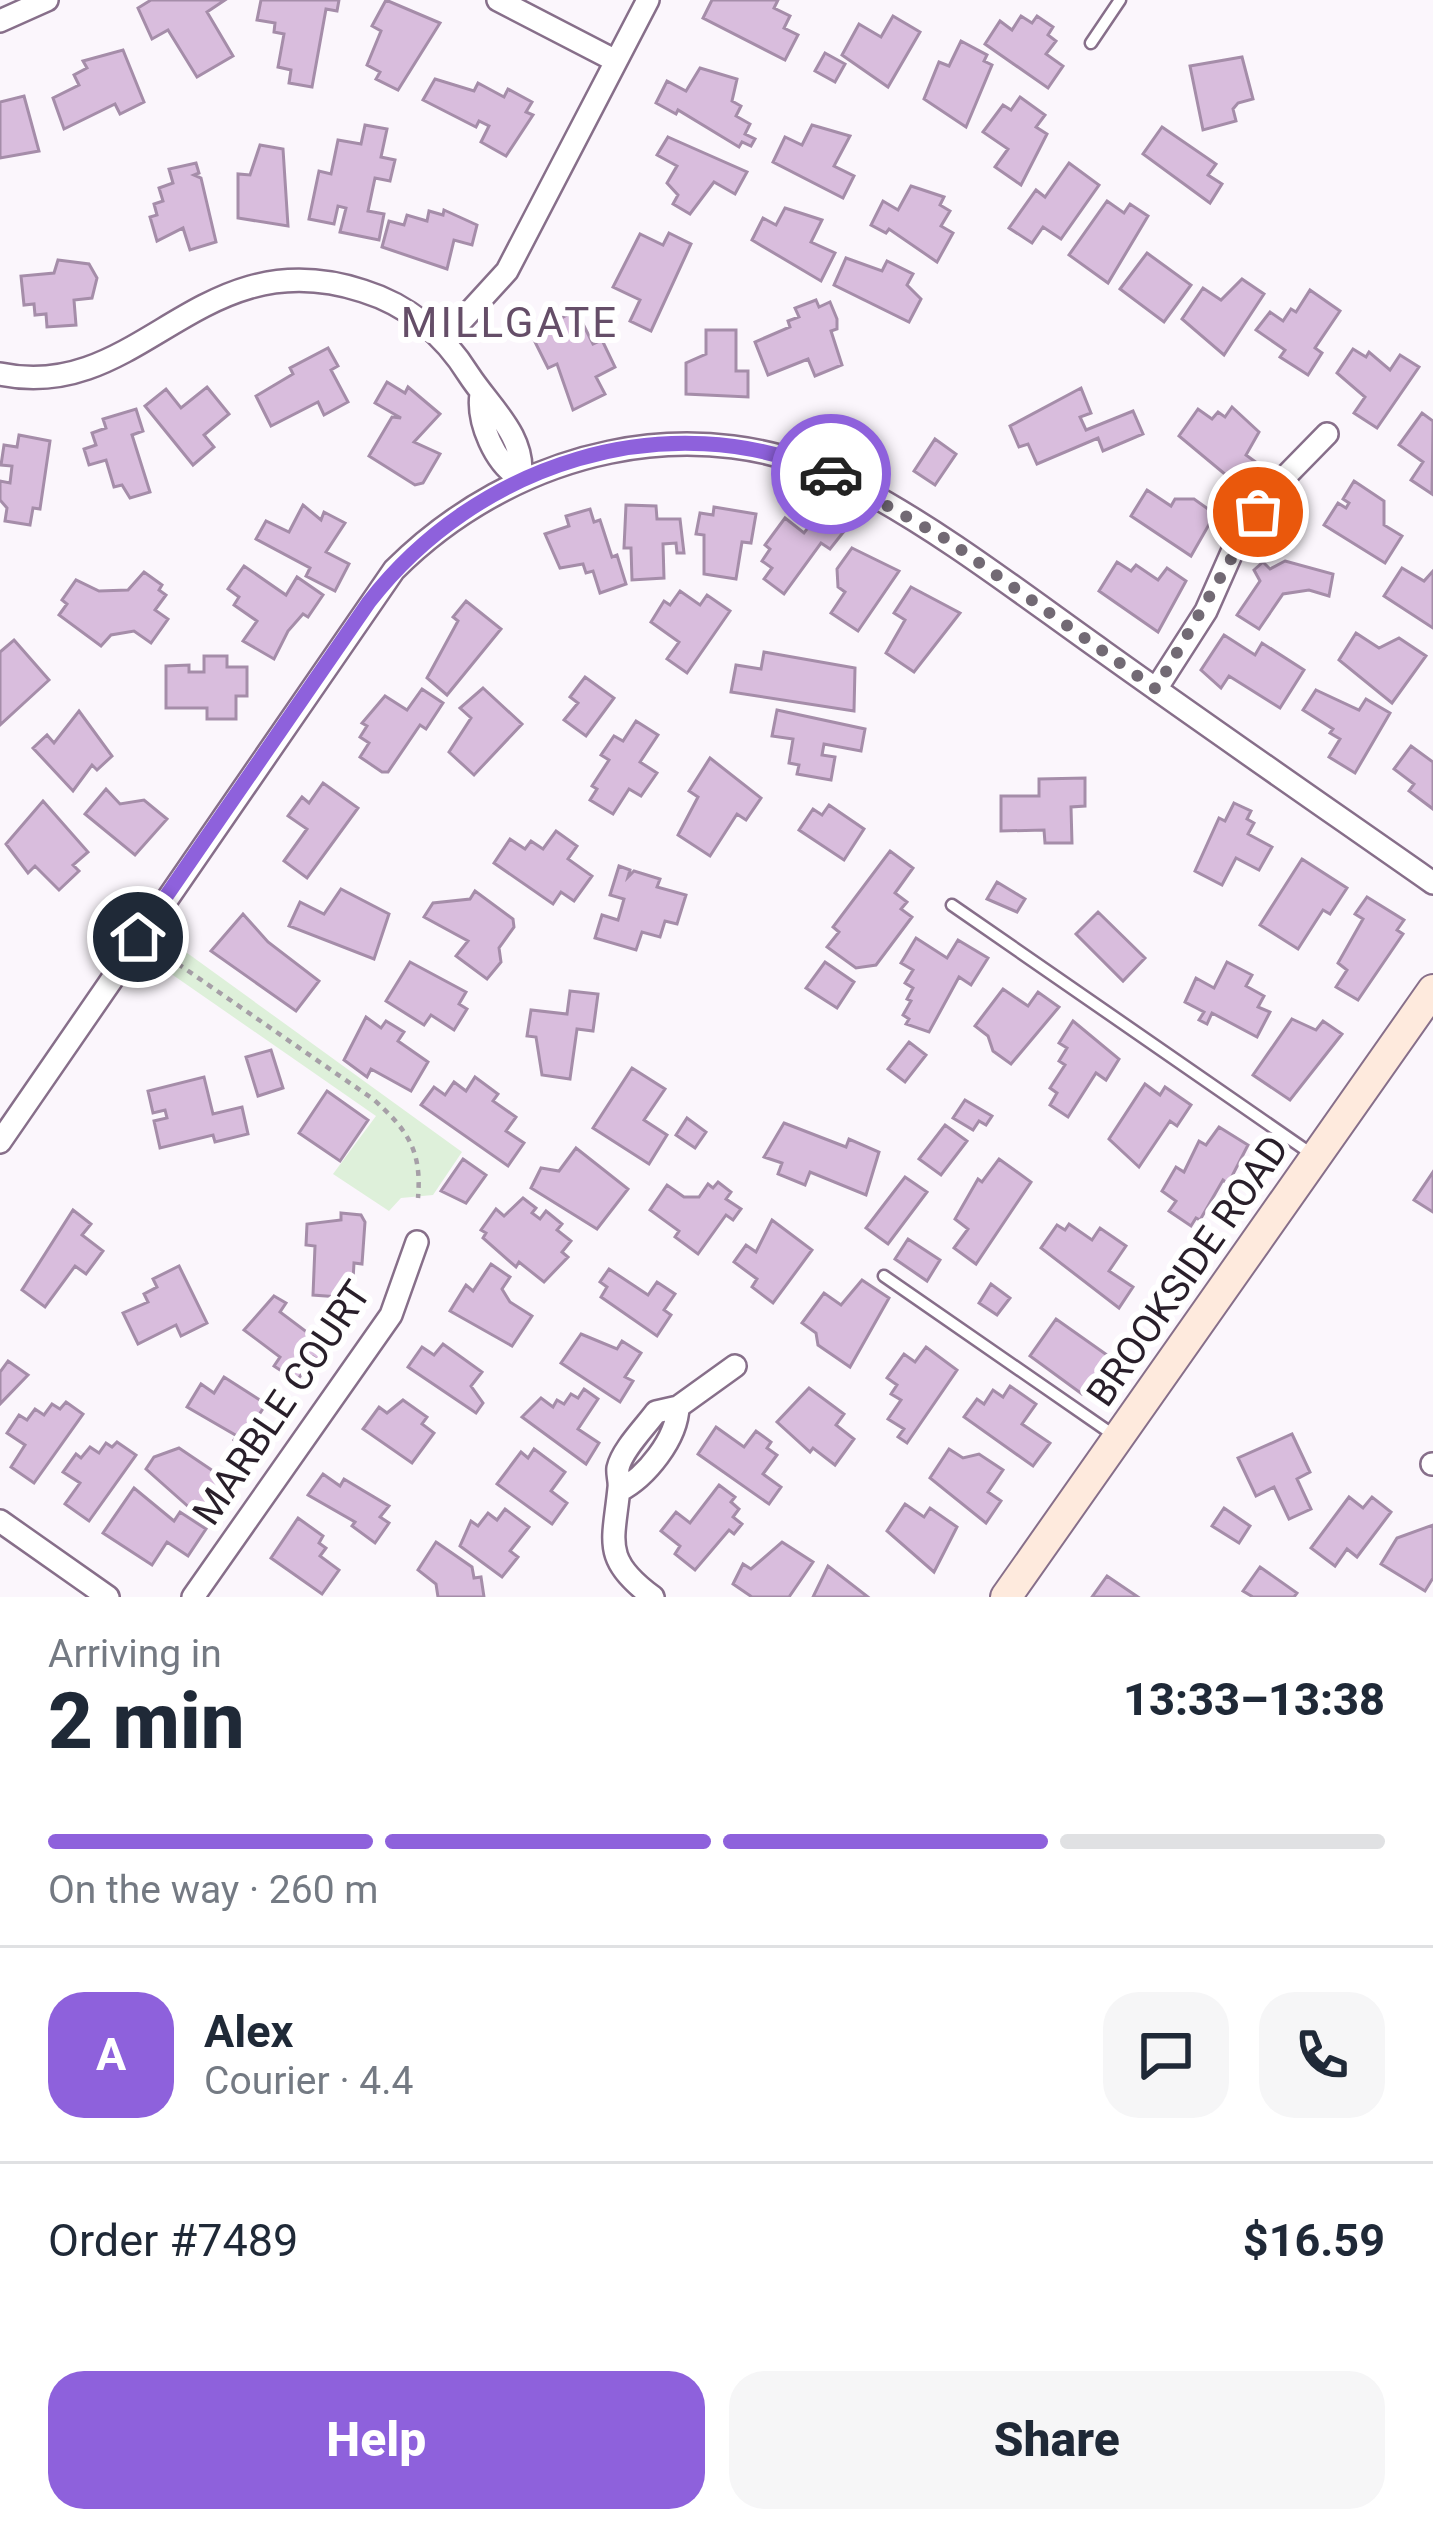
<!DOCTYPE html>
<html lang="en">
<head>
<meta charset="utf-8">
<style>
  :root { --surface:#fff; --page:#f6f6f7; --text:#1f2937; --muted:#747a83; --line:#e0e1e3; --accent:#8e61dc }
  body { margin:0; font-family:Roboto,sans-serif; background:var(--page); color:var(--text); height:100vh; display:flex; flex-direction:column; font-size:45px; white-space:nowrap }
  * { box-sizing:border-box; margin:0 }
  p { font-size:39px; color:var(--muted) }
  .icon { flex:none; width:66px; height:66px; fill:none; stroke:currentColor; stroke-width:2; stroke-linecap:round; stroke-linejoin:round }
  .map { position:relative; height:1597px; overflow:hidden }
  .sheet { display:flex; flex-direction:column; background:var(--surface); flex:1 }
  .sheet>* { flex:none }
  .pin { position:absolute; display:grid; place-items:center; width:102px; height:102px; color:#fff; margin:-51px; border:6px solid #fff; border-radius:50%; box-shadow:0 3px 12px #0007 }
  .courier { position:absolute; display:grid; place-items:center; width:120px; height:120px; margin:-60px; border:9px solid #8e61dc; border-radius:50%; background:#fff; color:#222; box-shadow:0 3px 15px #0007 }
  .headline em { font-style:normal; font-weight:800 }
  .headline div { display:flex; flex-direction:column-reverse }
  .headline { display:flex; align-items:center; justify-content:space-between; height:204px; padding:0 48px }
  h1 { font-size:78px; font-weight:800; line-height:90px }
  .bar { display:grid; grid-template-columns:repeat(4,1fr); gap:18px 12px; align-content:center; height:144px; padding:0 48px }
  .bar i { height:15px; border-radius:9px; background:var(--line) }
  .bar .active { background:var(--accent) }
  .bar p { grid-column:span 4 }
  .line { display:flex; align-items:center; gap:30px; padding:0 48px; border-top:3px solid var(--line) }
  .line div { flex:1 }
  .round { display:grid; place-items:center; flex:none; width:126px; height:126px; border-radius:36px; background:var(--page) }
  .button { display:flex; gap:24px; margin-top:auto; padding:24px 48px }
  .button a { flex:1; height:138px; border-radius:36px; background:var(--accent); color:#fff; font-size:48px; font-weight:800; line-height:138px; text-align:center }
  .button a+a { background:var(--page); color:var(--text) }
  .map>svg:first-child { display:block }
  .green { fill:#def0da }
  .building { fill:#d9bddd; stroke:#a58da9; stroke-width:3 }
  .lines { fill:none; stroke-linecap:round; stroke-linejoin:round }
  .lane-casing { stroke:#876f8a; stroke-width:15 }
  .street-casing { stroke:#876f8a; stroke-width:26 }
  .secondary-casing { stroke:#876f8a; stroke-width:34 }
  .path { stroke:#a69fa7; stroke-width:4.5; stroke-dasharray:6 6; stroke-linecap:butt }
  .lane { stroke:#fff; stroke-width:10 }
  .street { stroke:#fff; stroke-width:21 }
  .secondary { stroke:#feeadd; stroke-width:30 }
  .done { stroke:#726a74; stroke-width:12; stroke-dasharray:0 21.6 }
  .route { stroke:#8e61dc; stroke-width:15 }
  .labels { text-anchor:middle; dominant-baseline:central; stroke-width:12; stroke-linejoin:round; paint-order:stroke }
  .street-label { font-size:39px; fill:#291f2a; stroke:#fff }
  .neighbourhood-label { font-size:42px; letter-spacing:3px; fill:#654e68; stroke:#fff }
</style>
</head>
<body>
<div class="map">
<svg width="1433" height="1597" viewBox="0 0 1433 1597">
  <rect width="100%" height="100%" fill="#fbf6fc"/>
  <path class="green" d="M172 942 462 1152 433 1195 401 1198 389 1211 333 1174 376 1116 157 964Z"/>
  <path class="building" d="M151 0H225L207 12 233 56 197 77 168 30 152 39 138 8Z
    M261 0H339L337 11 326 9 312 87 289 83 291 70 278 67 284 34 274 32 275 23 257 20Z
    M386 0 440 23 398 90 376 79 380 72 367 65 381 31 372 26Z
    M712 0H778L774 8 790 16 784 28 798 35 785 60 703 18Z
    M893 16 920 32 888 87 842 55 859 24 881 37Z
    M1021 16 1032 23 1037 16 1053 27 1048 35 1056 41 1046 54 1063 66 1048 88 985 44 1000 21 1012 30Z
    M961 41 987 55 984 61 992 65 966 127 924 99 939 62 949 66Z
    M123 50 144 102 120 114 115 104 64 129 53 98 79 85 74 75 87 68 83 61Z
    M825 53 845 64 835 82 815 71Z
    M1242 57 1253 99 1238 103 1233 109 1236 121 1203 130 1190 66Z
    M700 68 737 79 732 101 741 106 736 116 750 124 745 134 755 139 751 146 742 142 739 147 678 110 676 114 656 103 667 81 686 91Z
    M435 79 474 91 478 83 504 97 508 89 532 102 526 112 533 115 506 156 481 142 489 126 479 121 476 127 423 100Z
    M24 96 39 151 0 158V102Z
    M1020 97 1045 115 1036 127 1047 134 1021 185 995 167 1008 149 983 132 1003 105 1011 110Z
    M365 125 387 129 381 157 395 160 390 181 375 178 368 211 384 214 379 240 340 232 346 208 338 206 334 224 309 219 319 171 331 174 338 140 361 144Z
    M812 125 850 136 834 166 854 176 843 198 773 162 785 137 802 145Z
    M1162 127 1216 164 1208 175 1222 184 1210 203 1143 154Z
    M668 137 747 172 735 194 714 182 690 214 673 204 678 195 667 183 677 166 657 155Z
    M260 145 283 149 288 226 238 218V174L250 175Z
    M196 163 199 173 194 175 201 178 216 242 190 250 183 228 157 241 150 217 157 215 154 204 163 201 159 188 173 183 169 169Z
    M1069 163 1099 185 1061 239 1043 227 1032 243 1009 228 1036 190 1045 197Z
    M911 186 944 197 940 205 950 211 941 226 953 233 937 262 889 229 886 233 871 225 883 201 898 210Z
    M1107 201 1124 213 1130 204 1148 216 1108 283 1069 255Z
    M785 208 822 220 811 242 835 253 821 281 752 240 763 218 776 225Z
    M444 210 477 225 472 245 454 240 447 269 382 247 389 221 404 225 407 215 427 221 429 211 443 215Z
    M669 233 691 244 651 331 630 321 640 300 613 287 640 234 663 245Z
    M1147 253 1191 285 1164 322 1120 289Z
    M846 258 882 271 887 261 913 274 907 285 921 299 909 322 834 285Z
    M58 260 89 264 97 278 92 298 74 300 76 325 47 327 46 314 35 315 34 304 24 305 21 276 54 273Z
    M1242 279 1264 294 1224 355 1182 319 1203 288 1221 300Z
    M1310 290 1340 311 1315 348 1322 353 1308 375 1280 357 1285 350 1256 330 1270 312 1283 321 1291 309 1296 312Z
    M816 300 819 307 830 302 837 319V329L831 331 842 365 815 376 808 359 768 375 755 342 790 327 788 321 799 317 795 308Z
    M576 310 593 344 602 340 615 367 596 377 605 394 573 410 557 364 548 368 534 340 561 327 558 320Z
    M706 330H736V371H748V397L686 394V363L706 354Z
    M328 348 338 366 331 370 348 402 324 415 318 402 271 426 256 396 293 374 290 368Z
    M1353 349 1366 357 1369 352 1390 370 1400 355 1419 367 1377 428 1354 413 1365 397 1337 373Z
    M387 382 405 393 408 387 440 414 414 442 440 454 423 483 415 485 369 456 392 417 401 418 375 403Z
    M207 387 229 414 204 435 214 447 193 465 145 406 166 389 181 408Z
    M1081 388 1091 413 1080 417 1086 430 1133 411 1143 434 1103 451 1098 438 1037 464 1028 444 1019 447 1010 426Z
    M1232 407 1259 432 1246 455 1268 471 1250 495 1179 436 1198 409 1212 419 1218 412 1225 417Z
    M136 409 143 431 132 435 150 492 130 498 122 485 114 487 106 460 89 465 84 449 96 445 92 433 106 428 103 419Z
    M1422 413 1433 421 1432 494 1411 480 1423 462 1399 445Z
    M19 435 50 441 40 509 33 508 30 525 5 521 7 508 0 500V481L10 483 12 466 1 465 4 445 17 447Z
    M935 439 956 454 935 485 914 471Z
    M1354 481 1384 501V525L1402 536 1385 563 1324 525 1338 503 1346 508 1349 503 1343 499Z
    M1147 490 1171 506 1175 499H1194L1215 514 1191 556 1131 516Z
    M303 505 321 520 324 512 345 523 326 552 349 564 335 591 306 576 310 568 256 539 266 521 289 532Z
    M626 505 656 506 657 519H680L684 553H677L676 543 663 544 664 578 632 580 631 548H624Z
    M714 507 756 514 751 543 742 542 736 579 704 574V535L696 534 700 513 713 515Z
    M590 509 594 522 600 520 612 557 617 555 626 584 600 593 593 571 586 573 583 564 560 568 545 534 569 526 566 516Z
    M820 512 845 530 830 549 821 543 784 594 764 579 772 568 762 561 770 549 765 545 785 518 804 533Z
    M852 548 899 571 858 631 831 613 845 592 838 587 837 569Z
    M1285 561 1333 574 1329 596 1309 590 1283 594 1259 629 1237 615 1260 581 1254 570 1263 562 1270 569Z
    M1117 562 1131 571 1136 565 1158 580 1167 568 1186 581 1158 632 1099 591Z
    M244 566 286 595 297 577 323 595 308 617 303 614 288 631 274 659 243 641 257 621 234 605 239 597 228 589Z
    M1402 568 1424 581 1433 571V628L1384 596Z
    M144 572 162 585 159 590 166 595 155 610 168 619 151 643 134 631 111 635 101 646 59 615 67 604 62 600 76 580 99 591 128 590Z
    M911 587 960 613 914 672 886 653 905 620 894 613Z
    M680 591 700 605 707 595 730 611 687 673 667 659 679 642 651 622 664 601 670 605Z
    M466 601 501 629 447 695 427 678 458 621 453 617Z
    M1356 633 1379 648 1399 638 1426 656 1392 703 1339 660Z
    M1224 635 1255 655 1262 643 1304 670 1280 708 1229 676 1221 688 1201 670Z
    M14 640 49 680 0 725V652Z
    M764 652 855 668 854 711 731 692 736 665 761 669Z
    M204 656H227V667H247V696H236V719H207V708H166V666L189 665V672H204Z
    M585 677 614 698 586 736 564 720 578 703 570 697Z
    M483 688 522 724 474 775 449 752 471 718 460 708Z
    M422 689 443 703 426 729 420 725 388 772H382L360 757 369 743 360 737 367 726 362 723 385 696 407 710Z
    M1316 690 1359 710 1366 699 1390 713 1355 773 1329 757 1340 739 1330 733 1333 729 1303 710Z
    M777 710 865 729 861 751 824 744 822 755 835 757 831 780 797 774 799 765 789 763 793 739 772 736Z
    M79 711 112 756 97 770 92 765 73 791 33 748 47 735 54 743Z
    M636 721 658 735 640 762 657 773 641 796 629 789 613 814 590 800 597 789 592 786 609 760 601 755 614 736 623 741Z
    M1411 746 1433 762V809L1409 791 1414 784 1394 769Z
    M710 758 761 798 746 820 737 814 710 856 678 835 698 797 689 791Z
    M1085 778V806L1071 807 1072 843H1045L1044 830 1001 831V796H1039V779Z
    M323 783 358 808 307 878 284 861 307 829 288 816 302 797 309 803Z
    M106 789 120 804 144 800 167 819 135 855 85 814Z
    M43 801 88 852 73 865 79 871 59 890 35 866 28 873 6 844Z
    M1234 803 1251 811 1247 819 1254 823 1248 834 1272 847 1259 870 1236 858 1222 885 1195 871 1219 818 1225 821Z
    M829 805 864 829 844 860 799 830 813 809 822 815Z
    M556 831 577 846 568 859 592 876 574 901 561 892 553 904 494 863 510 839 525 849 531 841 543 849Z
    M890 851 913 868 895 893 907 902 901 909 912 917 876 965 856 968 827 947 839 932 833 927Z
    M1302 859 1347 888 1330 914 1323 910 1298 949 1260 925Z
    M619 866 630 870 628 877 634 871 660 879 657 887 686 895 677 924 665 921 660 937 642 932 636 950 595 938 602 915 618 920 624 899 610 895Z
    M997 882 1025 899 1017 912 987 899Z
    M341 889 389 914 374 959 289 926 300 902 324 914Z
    M475 891 513 919 514 927 499 948 501 962 487 979 456 956 468 941 424 917 433 903 470 899Z
    M1367 897 1404 920 1397 930 1403 934 1358 1000 1336 987 1347 970 1338 963 1363 919 1355 914Z
    M1098 912 1145 958 1123 981 1076 934Z
    M243 914 268 942 319 981 296 1011 211 951Z
    M916 938 947 958 958 940 988 958 971 985 959 977 929 1032 906 1024 909 1019 903 1015 911 1001 907 999 913 988 905 983 913 970 901 963Z
    M410 962 466 992 459 1004 467 1009 454 1030 431 1015 424 1025 386 1001Z
    M825 962 854 982 837 1008 806 988Z
    M1227 962 1252 975 1246 986 1264 996 1258 1007 1270 1012 1257 1037 1212 1013 1207 1024 1199 1020 1204 1012 1185 1002 1196 978 1214 988Z
    M1003 989 1028 1006 1038 992 1059 1007 1011 1064 993 1051 988 1036 975 1026Z
    M570 991 598 994 593 1031 577 1029 570 1079 542 1075 536 1037 527 1036 531 1010 567 1014Z
    M366 1017 381 1028 386 1021 404 1032 398 1041 428 1062 411 1091 371 1069 367 1077 344 1060Z
    M1292 1019 1316 1030 1323 1021 1342 1034 1290 1100 1253 1075Z
    M1073 1021 1119 1059 1106 1080 1096 1073 1068 1117 1050 1105 1057 1093 1050 1088 1065 1065 1059 1061 1067 1048 1059 1043Z
    M909 1042 926 1055 905 1082 888 1069Z
    M271 1050 283 1088 258 1096 246 1057Z
    M632 1068 665 1089 644 1120 667 1135 649 1164 593 1128Z
    M204 1077 213 1114 242 1107 248 1134 215 1142 213 1135 160 1148 154 1121 167 1118 165 1110 153 1113 148 1091Z
    M475 1077 498 1094 493 1101 516 1117 506 1131 524 1143 508 1166 421 1105 434 1087 445 1095 454 1082 466 1091Z
    M1145 1084 1160 1095 1165 1087 1191 1105 1177 1126 1170 1121 1139 1167 1109 1139Z
    M327 1091 368 1120 340 1161 299 1133Z
    M965 1100 992 1116 986 1125 979 1121 973 1130 953 1118Z
    M687 1118 706 1132 695 1148 676 1135Z
    M784 1123 846 1147 849 1139 879 1152 866 1195 810 1172 805 1185 778 1174 782 1163 764 1157Z
    M945 1125 967 1141 941 1175 919 1159Z
    M1219 1127 1248 1145 1228 1184 1223 1180 1200 1220 1196 1218 1191 1226 1169 1211 1176 1201 1162 1191 1176 1167 1184 1172 1199 1141 1206 1145Z
    M576 1148 628 1189 597 1229 531 1188 541 1168 559 1171Z
    M463 1159 486 1175 466 1203 441 1191Z
    M999 1159 1031 1182 976 1264 954 1248 968 1229 955 1219 978 1179 982 1182Z
    M1433 1172V1212L1414 1200Z
    M905 1177 927 1192 888 1244 866 1228Z
    M718 1182 731 1192 726 1199 741 1209 733 1220 726 1215 698 1254 675 1237 679 1231 650 1210 667 1185 684 1197H699L708 1184 713 1188Z
    M523 1198 536 1208 532 1213 540 1219 546 1211 562 1224 557 1230 571 1241 562 1252 568 1257 544 1282 519 1262 516 1267 483 1238 486 1233 481 1230 496 1209 504 1216Z
    M73 1210 91 1224 82 1235 103 1251 86 1274 75 1266 45 1307 22 1290Z
    M341 1213 361 1215 365 1222 362 1264 354 1263 352 1298 313 1295 315 1246 306 1245 307 1224 341 1220Z
    M772 1220 812 1250 773 1303 752 1287 757 1279 734 1262 746 1245 756 1252Z
    M1069 1224 1092 1240 1100 1228 1126 1246 1109 1271 1133 1287 1119 1308 1041 1248 1057 1225 1065 1230Z
    M908 1239 940 1260 927 1281 895 1259Z
    M491 1264 510 1277 502 1289 510 1302 532 1316 512 1346 450 1311 466 1285 473 1291Z
    M179 1266 207 1323 181 1336 176 1325 138 1344 123 1313 148 1302 144 1294 157 1287 153 1279Z
    M609 1269 648 1295 657 1282 675 1294 664 1310 671 1315 657 1336 601 1297 607 1287 600 1282Z
    M862 1280 889 1298 850 1367 818 1345 816 1333 802 1323 824 1293 841 1305Z
    M991 1284 1010 1298 997 1315 979 1303Z
    M274 1296 286 1303 280 1312 328 1348 319 1361 313 1357 297 1381 274 1366 280 1357 244 1330Z
    M1056 1319 1107 1355 1100 1370 1105 1373 1082 1394 1030 1356Z
    M581 1334 617 1349 622 1341 641 1353 625 1377 633 1381 620 1402 561 1363Z
    M443 1344 482 1372 471 1386 483 1403 476 1413 408 1367 422 1347 434 1355Z
    M926 1347 957 1370 907 1443 898 1437 904 1429 888 1419 901 1400 891 1394 897 1385 887 1378 904 1354 915 1362Z
    M8 1361 28 1375 0 1404V1372Z
    M224 1377 266 1404 253 1424 269 1434 255 1454 234 1440 237 1436 187 1407 201 1384 214 1393Z
    M1010 1386 1036 1404 1022 1424 1050 1443 1033 1466 964 1417 977 1399 984 1404 993 1390 1003 1397Z
    M809 1388 844 1414 836 1425 854 1439 835 1465 813 1448 810 1452 777 1422Z
    M584 1389 598 1399 578 1429 599 1443 586 1464 522 1417 541 1398 553 1407 557 1400 564 1404 571 1394 578 1398Z
    M403 1400 427 1417 422 1424 434 1433 412 1463 363 1429 379 1407 387 1413Z
    M66 1402 83 1414 34 1483 11 1467 25 1445 7 1433 19 1415 27 1420 35 1409 44 1415 52 1404 60 1409Z
    M716 1427 744 1447 756 1431 771 1442 767 1448 777 1455 763 1474 781 1487 769 1504 698 1454Z
    M1292 1434 1310 1472 1297 1479 1311 1509 1289 1519 1274 1487 1256 1496 1238 1458Z
    M117 1442 136 1455 89 1521 65 1504 80 1483 63 1472 76 1454 81 1458 90 1447 99 1453 106 1443 112 1447Z
    M179 1448 231 1483 200 1517 146 1469 154 1457Z
    M534 1449 565 1472 551 1491 567 1503 552 1524 497 1484 521 1452 528 1458Z
    M949 1449 963 1458 979 1454 1003 1470 988 1492 1001 1501 986 1523 930 1478Z
    M323 1474 340 1486 344 1479 389 1506 380 1517 389 1523 375 1543 352 1526 355 1522 308 1495Z
    M719 1485 735 1497 731 1502 739 1509 733 1517 742 1524 734 1534 729 1530 695 1570 675 1554 680 1546 661 1531 676 1512 690 1523Z
    M134 1488 174 1521 180 1512 206 1529 188 1556 167 1542 152 1565 103 1533Z
    M1349 1497 1363 1508 1372 1497 1391 1512 1357 1557 1347 1549 1335 1566 1311 1548Z
    M905 1504 924 1517 930 1508 957 1527 934 1572 887 1531Z
    M1224 1508 1250 1526 1239 1543 1212 1526Z
    M505 1509 529 1527 510 1551 518 1557 502 1577 460 1546 471 1521 478 1526 488 1513 497 1520Z
    M298 1518 323 1536 319 1543 326 1548 320 1556 339 1570 322 1594 271 1558Z
    M1433 1525V1578L1425 1591 1381 1564 1397 1538Z
    M436 1542 472 1567 474 1578 481 1577 484 1597H438L436 1584 418 1570Z
    M782 1542 813 1562 789 1597H752L733 1584 743 1564 751 1569Z
    M828 1566 868 1597H813Z
    M1260 1567 1297 1593 1294 1597H1253L1243 1591Z
    M1107 1576 1138 1597H1092Z"/>
  <g class="lines">
    <defs>
      <path id="lane" d="M1091 43 1120 0
        M952 905 1313 1155
        M884 1276 1115 1436"/>
      <path id="street" d="M498 0 616 61
        M0 21 47 0
        M443 341 507 271 648 0
        M0 374C141 404 198 237 363 291 408 305 444 335 469 375 489 406 527 437 520 478 495 464 477 422 481 394
        M1156 689 1206 611 1237 541 1280 482 1327 434
        M0 1142 394 570C513 451 697 403 854 485 943 532 1022 594 1104 652 1213 730 1323 806 1433 883
        M1432 1464H1433
        M619 1491C646 1477 677 1439 678 1407
        M0 1521 108 1597
        M193 1597 391 1315 417 1242
        M653 1597C601 1559 614 1541 619 1488 620 1481 617 1474 618 1468 622 1450 645 1427 656 1412L678 1407 735 1366"/>
      <path id="secondary" d="M1006 1597 1433 990"/>
    </defs>
    <use href="#lane" class="lane-casing"/>
    <use href="#street" class="street-casing"/>
    <use href="#secondary" class="secondary-casing"/>
    <path class="path" d="M158 950 373 1099C408 1130 422 1151 418 1198"/>
    <use href="#lane" class="lane"/>
    <use href="#street" class="street"/>
    <use href="#secondary" class="secondary"/>
  </g>
  <g class="lines">
    <path class="done" d="M831 474 946 539 1156 689 1258 512"/>
    <path class="route" d="M138 937 369 602C476 464 666 401 831 474"/>
  </g>
  <g class="labels">
    <g class="street-label">
      <text transform="translate(1188 1271) rotate(-55)">BROOKSIDE ROAD</text>
      <text transform="translate(282 1403) rotate(-56)">MARBLE COURT</text>
    </g>
    <g class="neighbourhood-label">
      <text x="510" y="322">MILLGATE</text>
    </g>
  </g>
</svg>
<div class="pin" style="left:1258px;top:512px;background:#ea580c"><svg class="icon" aria-label="bag" viewBox="0 0 24 24"><path d="M5 8h14l-1 12H6zM9 8a3 3 0 0 1 6 0"/></svg></div>
<div class="pin" style="left:138px;top:937px;background:#1f2937"><svg class="icon" aria-label="home" viewBox="0 0 24 24"><path d="M3 11l9-7 9 7M6 9v11h12V9"/></svg></div>
<div class="courier" style="left:831px;top:474px"><svg class="icon" aria-label="car" viewBox="0 0 24 24"><path d="M5 17H2v-5l4-1 3-4h7l3 4 3 1v5h-3M9 17h6M6 11h13"/><circle cx="7" cy="17" r="2"/><circle cx="17" cy="17" r="2"/></svg></div>
</div>
<section class="sheet">
<div class="headline"><div><h1>2 min</h1><p>Arriving in</p></div><em>13:33–13:38</em></div>
<div class="bar"><i class="active"></i><i class="active"></i><i class="active"></i><i></i><p>On the way · 260 m</p></div>
<div class="line" style="height:216px"><b class="round" style="background:var(--accent);color:#fff">A</b><div><b>Alex</b><p>Courier · 4.4</p></div><a class="round"><svg class="icon" aria-label="chat" viewBox="0 0 24 24"><path d="M4 5h16v11H9l-5 4z"/></svg></a><a class="round"><svg class="icon" aria-label="phone" viewBox="0 0 24 24"><path d="M5 4h4l2 5-3 2q2 4 5 5l2-3 5 2v4C11 20 4 13 5 4z"/></svg></a></div>
<div class="line" style="height:156px"><div>Order #7489</div><b>$16.59</b></div>
<div class="button"><a>Help</a><a>Share</a></div>
</section>
</body>
</html>
